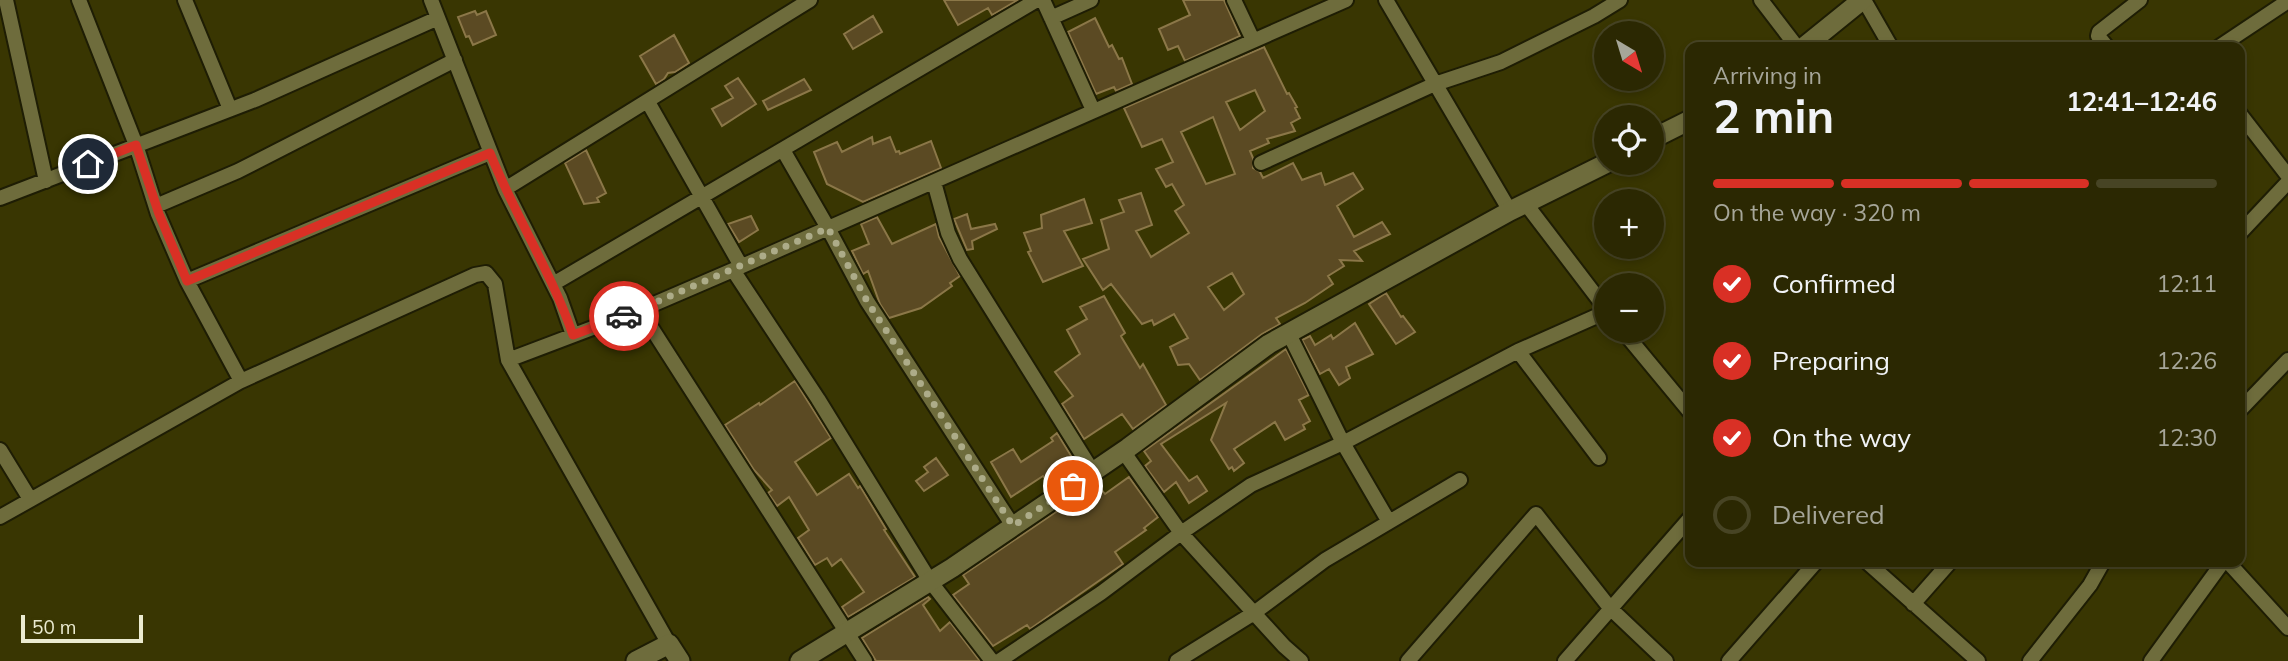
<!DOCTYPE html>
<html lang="en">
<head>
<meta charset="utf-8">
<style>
  :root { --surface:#2b2802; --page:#373411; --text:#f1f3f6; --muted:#a6a699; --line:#474424; --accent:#d93025 }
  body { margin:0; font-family:Mulish,sans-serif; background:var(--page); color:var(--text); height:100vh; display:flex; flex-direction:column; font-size:26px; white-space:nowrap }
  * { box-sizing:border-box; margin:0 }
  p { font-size:23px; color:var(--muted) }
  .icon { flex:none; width:38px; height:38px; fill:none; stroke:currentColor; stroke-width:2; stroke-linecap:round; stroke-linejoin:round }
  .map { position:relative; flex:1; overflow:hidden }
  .panel { position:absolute; left:1685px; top:42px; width:560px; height:525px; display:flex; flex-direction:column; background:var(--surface); border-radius:14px; box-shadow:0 4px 10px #0003,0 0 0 2px var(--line) }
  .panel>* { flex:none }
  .needle { width:46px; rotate:142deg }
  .buttons { position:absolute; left:1594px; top:21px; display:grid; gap:14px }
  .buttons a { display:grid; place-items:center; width:70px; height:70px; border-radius:50%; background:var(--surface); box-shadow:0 4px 10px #0003,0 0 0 2px var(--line); font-size:35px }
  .scale { position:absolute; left:21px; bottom:18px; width:122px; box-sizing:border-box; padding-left:7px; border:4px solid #ebebd1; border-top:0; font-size:19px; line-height:24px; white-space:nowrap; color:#ebebd1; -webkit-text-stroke:5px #393602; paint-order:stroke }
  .pin { position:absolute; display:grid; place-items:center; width:60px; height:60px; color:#fff; margin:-30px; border:4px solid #fff; border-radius:50%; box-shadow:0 2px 7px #0007 }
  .courier { position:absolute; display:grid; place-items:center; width:70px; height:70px; margin:-35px; border:5px solid #d93025; border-radius:50%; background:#fff; color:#222; box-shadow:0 2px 9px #0007 }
  .head em { font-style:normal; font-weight:700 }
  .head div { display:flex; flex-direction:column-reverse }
  .head { display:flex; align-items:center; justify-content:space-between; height:119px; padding:0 28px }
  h1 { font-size:46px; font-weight:700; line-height:52px }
  .bar { display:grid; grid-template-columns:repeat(4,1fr); gap:10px 7px; align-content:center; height:84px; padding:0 28px }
  .bar i { height:9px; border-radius:5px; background:var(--line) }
  .bar .on { background:var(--accent) }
  .bar p { grid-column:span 4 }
  ol { padding:0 28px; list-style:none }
  li { display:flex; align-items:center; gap:21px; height:77px }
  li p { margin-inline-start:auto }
  li .icon { padding:7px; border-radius:50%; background:var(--accent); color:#fff; stroke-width:4 }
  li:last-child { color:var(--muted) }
  li i { width:38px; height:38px; border:4px solid var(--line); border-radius:50% }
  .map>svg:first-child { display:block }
  .building { fill:#5b4a23; stroke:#8b7748; stroke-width:2; fill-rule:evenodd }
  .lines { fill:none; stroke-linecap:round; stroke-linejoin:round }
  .street-casing { stroke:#1e1d04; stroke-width:18 }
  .secondary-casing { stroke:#1e1d04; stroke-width:23 }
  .street { stroke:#6e6c3c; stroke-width:14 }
  .secondary { stroke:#6e6c3c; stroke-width:19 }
  .done { stroke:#adac89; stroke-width:7; stroke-dasharray:0 12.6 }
  .route { stroke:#d93025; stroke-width:9 }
</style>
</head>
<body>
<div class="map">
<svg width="2288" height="661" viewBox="0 0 2288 661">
  <rect width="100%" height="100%" fill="#393602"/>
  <path class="building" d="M944 0H1018L992 15 988 8 958 25Z
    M1183 0H1224L1240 36 1185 61 1178 46 1168 50 1159 29 1190 15Z
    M475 11 477 15 486 11 496 35 473 45 469 36 466 37 458 17Z
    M873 16 882 32 853 49 844 34Z
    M1095 18 1109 47 1112 45 1119 59 1122 58 1132 84 1116 91 1114 87 1096 94 1068 32Z
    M674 35 689 63 675 72 668 73 664 79 656 84 640 56Z
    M1264 47 1287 94 1289 93 1297 107 1295 108 1300 118 1291 123 1295 131 1267 139 1269 143 1250 151 1253 158V168L1260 172 1263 178 1293 163 1302 180 1321 173 1325 185 1353 173 1363 189 1337 206 1354 237 1382 222 1390 234 1354 251 1362 261 1340 260 1344 266 1328 276 1333 284 1305 303 1276 318 1280 324 1262 334 1200 380 1189 364 1178 365 1170 347 1188 338 1174 314 1154 325 1152 320 1142 324 1111 284 1103 290 1083 259 1109 249 1101 220 1124 212 1119 200 1141 193 1152 225 1136 231 1151 257 1189 233 1175 211 1184 205 1172 184 1166 187 1156 169 1173 162 1162 139 1142 147 1124 108ZM1255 90 1265 111 1240 130 1226 102ZM1213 117 1235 174 1206 184 1181 132ZM1232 273 1244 294 1224 310 1208 287Z
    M738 78 756 104 722 126 712 109 733 98 725 86Z
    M804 79 811 90 768 110 763 101Z
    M872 137 873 144 890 137 896 152 899 151 900 154 931 141 941 168 863 202 827 184 814 152 837 142 842 152Z
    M586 150 606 193 597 198 599 202 584 204 565 163Z
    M1084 199 1092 223 1064 231 1083 266 1043 282 1028 252 1031 251 1024 233 1042 228 1041 215Z
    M967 214 971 229 995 224 997 229 972 241 973 249 967 250 954 219Z
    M751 216 758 230 739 242 728 224Z
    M877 217 892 244 936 224 939 237 960 276 950 283 952 286 921 308 889 318 880 304 868 271 863 274 852 251 869 244 861 224Z
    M1386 293 1401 317 1403 316 1415 332 1396 344 1369 304Z
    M1104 296 1125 333 1121 336 1122 338 1140 368 1143 364 1166 405 1133 429 1122 414 1084 439 1062 404 1073 396 1055 372 1080 354 1067 330 1087 319 1080 307Z
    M1355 323 1373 354 1346 367 1350 378 1339 385 1329 369 1320 374 1302 340 1310 336 1315 345 1331 335 1333 339Z
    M1286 349 1309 395 1299 400 1310 421 1303 425 1305 429 1285 440 1275 422 1234 449 1244 463 1234 471 1232 467 1229 469 1211 440 1226 403 1161 444 1189 481 1197 476 1207 491 1189 503 1176 482 1164 492 1145 466 1151 461 1144 451Z
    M795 381 831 438 795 462 817 495 849 474 858 488 860 486 886 529 884 530 915 577 848 617 842 607 864 592 841 559 832 566 827 558 815 565 798 538 809 530 789 497 777 506 768 493 772 490 754 470 725 425 759 403 760 405Z
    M1057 433 1078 467 1050 486 1043 476 1011 497 991 462 1013 449 1021 462 1053 441 1051 438Z
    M936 458 948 475 924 491 916 481 928 472 924 467Z
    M1129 477 1158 517 1144 528 1146 530 1115 552 1123 564 1030 629 1027 625 993 646 953 595 969 584 963 575 1097 484 1105 494Z
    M928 597 930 599 923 605 940 631 950 622 980 661H876L862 638Z"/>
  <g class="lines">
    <defs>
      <path id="street" d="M6 0 46 181
        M79 0 136 145 158 214 187 281
        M185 0 230 109
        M431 0 505 189 810 0
        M1043 0 1093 110
        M1234 0 1253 40
        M1386 0 1510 211
        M1761 0 1797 47
        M1864 0 1891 47
        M1051 18 1091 0
        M2107 47 2098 36 2099 32 2140 0
        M2219 47 2288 1
        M648 102 741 266
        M2240 114 2288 176
        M783 150 828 228 867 301 1013 526
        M1261 163 1435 84 1501 62 1594 16 1620 0
        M934 182 948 233 960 259 1093 472
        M505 189 560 298 573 335
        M0 198 255 100 438 18
        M1526 204 1606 309
        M156 206 238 171 455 60
        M2240 233 2288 182
        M733 270 818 399 930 581 992 661
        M553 284 1037 0
        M640 310 865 661
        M1623 331 1690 412
        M1289 334 1343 443 1389 522
        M1518 351 1599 458
        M508 360 640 310 733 270 1346 0
        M241 381 187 281 490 153
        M2240 410 2288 360
        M0 450 30 499
        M1123 451 1181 533 1284 646 1301 661
        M0 517 241 381 475 275 486 273 495 284 508 360 669 644
        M1867 562 1978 661
        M2228 562 2288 628
        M1913 604 1950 562
        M999 661 1101 593 1181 533 1251 485 1343 443 1518 351 1606 312
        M1177 661 1254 613 1325 560 1460 480
        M1408 661 1536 514 1610 608 1666 661
        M1565 661 1690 518
        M1729 661 1816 562
        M2030 661 2090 585 2103 562
        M2151 661 2223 562"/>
      <path id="secondary" d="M1804 47 1862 0
        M1652 139 1690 120
        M636 661 669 644 680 661
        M800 661 952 568 1128 448 1269 344 1510 211 1607 163"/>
    </defs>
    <use href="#street" class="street-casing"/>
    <use href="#secondary" class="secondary-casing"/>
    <use href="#street" class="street"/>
    <use href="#secondary" class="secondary"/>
  </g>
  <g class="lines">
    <path class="done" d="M624 316 828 228 867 301 1013 526 1073 486"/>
    <path class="route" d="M88 164 136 145 159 214 187 281 490 153C515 215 551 272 573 335L624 316"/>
  </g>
</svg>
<div class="buttons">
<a><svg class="needle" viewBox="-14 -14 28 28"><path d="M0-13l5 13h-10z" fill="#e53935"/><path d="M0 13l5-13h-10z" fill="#a6a699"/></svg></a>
<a><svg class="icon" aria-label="locate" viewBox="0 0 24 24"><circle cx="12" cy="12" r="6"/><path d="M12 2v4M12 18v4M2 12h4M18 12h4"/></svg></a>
<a>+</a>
<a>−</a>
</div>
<div class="scale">50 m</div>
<div class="pin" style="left:1073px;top:486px;background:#ea580c"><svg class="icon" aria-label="bag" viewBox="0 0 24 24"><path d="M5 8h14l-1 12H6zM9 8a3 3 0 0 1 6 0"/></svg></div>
<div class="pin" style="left:88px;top:164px;background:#1f2937"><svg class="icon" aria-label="home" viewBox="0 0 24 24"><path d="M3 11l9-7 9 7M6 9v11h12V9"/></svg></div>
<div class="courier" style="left:624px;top:316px"><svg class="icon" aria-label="car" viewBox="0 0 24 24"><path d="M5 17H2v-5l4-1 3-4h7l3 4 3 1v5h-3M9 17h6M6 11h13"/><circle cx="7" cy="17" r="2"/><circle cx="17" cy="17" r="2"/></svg></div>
<section class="panel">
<div class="head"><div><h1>2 min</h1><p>Arriving in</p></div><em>12:41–12:46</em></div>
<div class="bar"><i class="on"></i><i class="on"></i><i class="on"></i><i></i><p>On the way · 320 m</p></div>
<ol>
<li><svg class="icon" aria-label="check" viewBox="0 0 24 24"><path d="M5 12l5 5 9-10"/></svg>Confirmed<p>12:11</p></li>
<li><svg class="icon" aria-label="check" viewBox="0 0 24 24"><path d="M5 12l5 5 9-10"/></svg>Preparing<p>12:26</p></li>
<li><svg class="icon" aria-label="check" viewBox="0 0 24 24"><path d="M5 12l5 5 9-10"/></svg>On the way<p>12:30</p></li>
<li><i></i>Delivered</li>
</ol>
</section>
</div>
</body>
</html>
